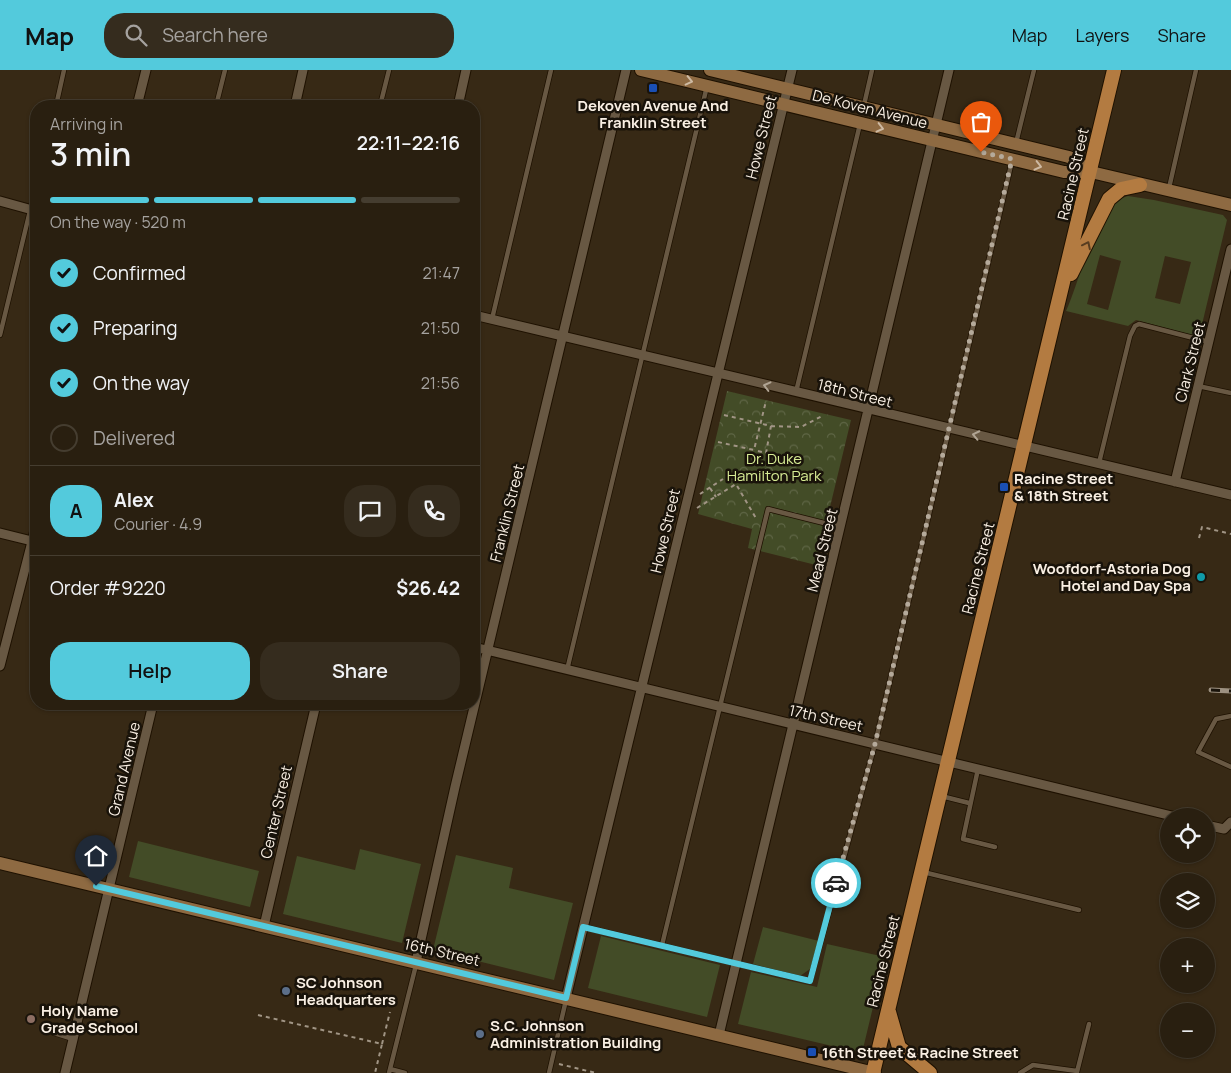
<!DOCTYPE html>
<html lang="en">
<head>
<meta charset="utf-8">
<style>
  :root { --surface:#291f10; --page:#352c1e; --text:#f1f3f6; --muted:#a5a29f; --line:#453d30; --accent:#53cadc }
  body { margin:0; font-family:Manrope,sans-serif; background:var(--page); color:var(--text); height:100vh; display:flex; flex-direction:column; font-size:19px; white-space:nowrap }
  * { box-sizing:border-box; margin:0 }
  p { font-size:16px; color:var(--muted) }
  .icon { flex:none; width:28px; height:28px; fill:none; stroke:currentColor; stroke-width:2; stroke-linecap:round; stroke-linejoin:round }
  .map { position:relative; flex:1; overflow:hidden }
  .side { position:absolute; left:30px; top:30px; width:450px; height:610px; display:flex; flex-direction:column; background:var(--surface); border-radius:20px; box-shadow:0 1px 4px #0004,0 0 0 1px var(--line) }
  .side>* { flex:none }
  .controls { position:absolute; left:1160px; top:738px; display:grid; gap:10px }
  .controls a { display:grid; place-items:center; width:55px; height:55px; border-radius:50%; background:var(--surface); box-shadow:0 1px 4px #0004,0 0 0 1px var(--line); font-size:25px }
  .pin { position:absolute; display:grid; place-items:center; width:42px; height:42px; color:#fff; margin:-51px -21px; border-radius:50% 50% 50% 0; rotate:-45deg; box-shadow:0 0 5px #0007 }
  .pin .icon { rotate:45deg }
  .courier { position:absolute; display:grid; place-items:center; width:50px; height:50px; margin:-25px; border:4px solid #53cadc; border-radius:50%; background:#fff; color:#222; box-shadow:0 1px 6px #0007 }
  .overview em { font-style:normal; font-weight:600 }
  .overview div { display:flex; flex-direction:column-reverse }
  .overview { display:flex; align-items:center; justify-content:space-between; height:85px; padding:0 20px }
  h1 { font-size:32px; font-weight:600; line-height:38px }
  .bar { display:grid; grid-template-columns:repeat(4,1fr); gap:8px 5px; align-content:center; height:60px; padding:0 20px }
  .bar i { height:6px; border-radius:4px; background:var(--line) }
  .bar .current { background:var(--accent) }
  .bar p { grid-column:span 4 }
  .line { display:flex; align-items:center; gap:12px; padding:0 20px; border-top:1px solid var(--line) }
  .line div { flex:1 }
  .round { display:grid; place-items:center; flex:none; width:52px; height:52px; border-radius:20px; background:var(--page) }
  ol { padding:0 20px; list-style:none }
  li { display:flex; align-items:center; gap:15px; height:55px }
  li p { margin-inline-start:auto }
  li .icon { padding:5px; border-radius:50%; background:var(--accent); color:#111; stroke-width:4 }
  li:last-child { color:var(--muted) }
  li i { width:28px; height:28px; border:2px solid var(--line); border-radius:50% }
  .button { display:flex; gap:10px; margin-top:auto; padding:10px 20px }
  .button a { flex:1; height:58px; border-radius:20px; background:var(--accent); color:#111; font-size:20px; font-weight:600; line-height:58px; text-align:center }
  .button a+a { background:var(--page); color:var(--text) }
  header { display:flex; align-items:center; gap:30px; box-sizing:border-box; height:70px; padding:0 25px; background:var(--accent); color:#111 }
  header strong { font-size:24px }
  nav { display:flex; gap:28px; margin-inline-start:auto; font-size:18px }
  .search { width:350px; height:45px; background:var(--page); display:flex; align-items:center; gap:12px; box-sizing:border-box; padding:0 18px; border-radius:20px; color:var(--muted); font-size:19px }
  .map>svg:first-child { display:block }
  .grass { fill:#434c27; fill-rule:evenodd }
  .park { fill:url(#park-crowns) }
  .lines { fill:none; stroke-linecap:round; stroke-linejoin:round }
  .lane-casing { stroke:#1e1101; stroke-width:6 }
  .street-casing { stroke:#1e1101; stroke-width:11 }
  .secondary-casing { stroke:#1e1101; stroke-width:14 }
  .primary-casing { stroke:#1e1101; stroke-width:16 }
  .path { stroke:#a19585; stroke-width:2; stroke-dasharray:4 4; stroke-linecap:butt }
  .lane { stroke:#685843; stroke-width:4.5 }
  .street { stroke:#685843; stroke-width:9 }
  .secondary { stroke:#8e6a42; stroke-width:12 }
  .primary { stroke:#b37b41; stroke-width:14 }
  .rail-casing { stroke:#9d9181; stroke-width:5 }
  .rail { stroke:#19130a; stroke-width:3; stroke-dasharray:9; stroke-linecap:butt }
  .oneway { stroke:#cebaa3 }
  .oneway2 { stroke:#573d20 }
  .oneway3 { stroke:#b0a493 }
  .done { stroke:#b5aa9b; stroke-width:5; stroke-dasharray:0 9 }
  .route { stroke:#53cadc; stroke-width:6 }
  .transit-dot { fill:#1a4fb4; stroke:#19130a; stroke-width:2 }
  .culture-dot { fill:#0f9aa8; stroke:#19130a; stroke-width:2 }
  .service-dot { fill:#5c6f8a; stroke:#19130a; stroke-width:2 }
  .education-dot { fill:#8d6e63; stroke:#19130a; stroke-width:2 }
  .labels { text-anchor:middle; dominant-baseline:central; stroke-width:5; stroke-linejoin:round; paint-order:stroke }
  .poi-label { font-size:15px; font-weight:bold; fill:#f9efe3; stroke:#19130a; text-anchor:start }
  .street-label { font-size:15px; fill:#f9efe3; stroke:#19130a }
  .park-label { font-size:15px; fill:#d7ec94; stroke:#19130a }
</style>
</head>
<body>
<header>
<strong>Map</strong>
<div class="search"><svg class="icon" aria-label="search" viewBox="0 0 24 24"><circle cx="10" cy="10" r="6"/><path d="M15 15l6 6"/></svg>Search here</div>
<nav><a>Map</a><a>Layers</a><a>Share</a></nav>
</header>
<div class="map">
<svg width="1231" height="1003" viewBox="0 0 1231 1003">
  <defs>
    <pattern id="park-crowns" width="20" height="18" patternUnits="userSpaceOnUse" patternTransform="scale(1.25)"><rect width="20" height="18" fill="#434c27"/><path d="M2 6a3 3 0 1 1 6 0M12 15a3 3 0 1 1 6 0" fill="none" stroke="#5f6646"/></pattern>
  </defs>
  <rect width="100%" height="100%" fill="#372915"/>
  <path class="grass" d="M1128 126 1154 130 1223 145 1227 150 1199 267 1136 250 1128 256 1066 241C1078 215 1094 150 1114 132 1118 129 1123 128 1128 126ZM1100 185 1121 191 1108 240 1087 234ZM1165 186 1191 192 1180 234 1155 228Z
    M138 771 259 801 250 837 129 807Z
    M360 779 421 794 402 873 283 844 297 786 355 800Z
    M456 785 513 798 509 818 573 833 554 910 433 880Z
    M763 857 819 871 810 899 800 906 753 894Z
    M601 866 720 895 707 947 588 918Z
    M827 874 885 887 862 983 738 954 751 902 817 917Z"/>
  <path class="park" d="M727 321 851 350 816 495 748 478 752 459 698 444Z"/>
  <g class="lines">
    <defs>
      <path id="lane" d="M864 35 872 0
        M56 36 64 0
        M216 36 225 0
        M380 36 389 0
        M1016 73 1034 0
        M1169 118 1196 0
        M492 249 551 0
        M0 265 36 116
        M1198 316 1231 323
        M796 322 860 54
        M1099 393 1130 266 1135 256 1139 254 1209 272
        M567 600 707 16
        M1231 646 1216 649 1198 682 1231 697
        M978 699 963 769 995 777
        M941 726 969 733
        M923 802 1079 840
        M584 857 810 911 875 674 1012 91
        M662 875 768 439 840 457
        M54 963 73 969
        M390 999 405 1003
        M1077 1002 1089 954
        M389 1003 416 895
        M549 1003 566 930
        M1020 1003 1033 995 1077 1001"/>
      <path id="street" d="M137 36 146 0
        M295 36 303 0
        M458 36 466 0
        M0 131 36 141
        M474 245 1231 425
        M1175 412 1231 179
        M0 463 36 472
        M474 577 1172 746
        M0 596 36 456
        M1206 755 1224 759 1231 752
        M264 856 316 634
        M416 892 455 717 626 0
        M566 928 792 0
        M719 965 949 0
        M65 1003 153 634"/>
      <path id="secondary" d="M641 0 1064 102H1091
        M710 0 1069 87 1091 102 1231 135
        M0 793 875 1003"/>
      <path id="primary" d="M1071 204 1109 129 1121 119 1140 115
        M889 942 899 977 930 1003
        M873 1003 1114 0"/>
    </defs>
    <use href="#lane" class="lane-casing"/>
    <use href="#street" class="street-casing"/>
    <use href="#secondary" class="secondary-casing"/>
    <use href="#primary" class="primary-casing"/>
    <path class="path" d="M724 345 771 356 766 383 754 380
      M771 356 801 357 824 345
      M718 372 754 380 766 331
      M710 418 716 427
      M700 424 723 409
      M697 438 736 414 757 450
      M1199 468 1202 457 1231 464
      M258 945 382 974 375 1003
      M382 974 390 942
      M559 994 596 1003"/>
    <use href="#lane" class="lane"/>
    <use href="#street" class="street"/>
    <use href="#secondary" class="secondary"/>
    <use href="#primary" class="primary"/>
    <defs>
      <path id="rail" d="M1211 620 1231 621"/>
    </defs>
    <use href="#rail" class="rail-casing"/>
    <use href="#rail" class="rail"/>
  </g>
  <defs><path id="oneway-chevron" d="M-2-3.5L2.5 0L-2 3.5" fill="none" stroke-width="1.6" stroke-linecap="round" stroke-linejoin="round" transform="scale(1.25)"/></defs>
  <g class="oneway">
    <use href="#oneway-chevron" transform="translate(689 11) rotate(13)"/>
    <use href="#oneway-chevron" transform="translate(880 58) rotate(14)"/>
    <use href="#oneway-chevron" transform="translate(1038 96) rotate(14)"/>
  </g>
  <use class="oneway2" href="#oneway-chevron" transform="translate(1087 175) rotate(-64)"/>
  <g class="oneway3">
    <use href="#oneway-chevron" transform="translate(767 316) rotate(-166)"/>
    <use href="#oneway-chevron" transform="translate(976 365) rotate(-168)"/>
  </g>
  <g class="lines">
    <path class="done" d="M836 813 875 674 1012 89 981 82"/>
    <path class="route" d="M96 816 566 928 583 857 810 911 836 813"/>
  </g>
  <g class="transit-dot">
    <rect x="648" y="13" width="10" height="10" rx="2.5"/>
    <rect x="999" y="412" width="10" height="10" rx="2.5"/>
    <rect x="807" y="977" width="10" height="10" rx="2.5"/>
  </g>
  <circle class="culture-dot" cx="1201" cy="507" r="5"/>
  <g class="service-dot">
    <circle cx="286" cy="921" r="5"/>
    <circle cx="480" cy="964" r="5"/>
  </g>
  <circle class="education-dot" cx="31" cy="949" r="5"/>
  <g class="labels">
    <g class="poi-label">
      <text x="653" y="35" text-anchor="middle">Dekoven Avenue And<tspan x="653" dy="17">Franklin Street</tspan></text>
      <text x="1014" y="408">Racine Street<tspan x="1014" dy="17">&amp; 18th Street</tspan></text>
      <text x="1191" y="498" text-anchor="end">Woofdorf-Astoria Dog<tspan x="1191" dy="17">Hotel and Day Spa</tspan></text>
      <text x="296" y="912">SC Johnson<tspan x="296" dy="17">Headquarters</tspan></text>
      <text x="41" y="940">Holy Name<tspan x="41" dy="17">Grade School</tspan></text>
      <text x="490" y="955">S.C. Johnson<tspan x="490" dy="17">Administration Building</tspan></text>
      <text x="822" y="982">16th Street &amp; Racine Street</text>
    </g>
    <g class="street-label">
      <text transform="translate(870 39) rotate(14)">De Koven Avenue</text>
      <text transform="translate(761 67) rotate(-76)">Howe Street</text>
      <text transform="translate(1073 104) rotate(-77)">Racine Street</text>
      <text transform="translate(1190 292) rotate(-76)">Clark Street</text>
      <text transform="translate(855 323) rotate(14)">18th Street</text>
      <text transform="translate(507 443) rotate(-76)">Franklin Street</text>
      <text transform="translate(665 461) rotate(-77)">Howe Street</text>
      <text transform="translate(822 480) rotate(-76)">Mead Street</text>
      <text transform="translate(978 498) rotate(-76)">Racine Street</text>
      <text transform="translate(826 648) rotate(13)">17th Street</text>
      <text transform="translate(124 699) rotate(-77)">Grand Avenue</text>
      <text transform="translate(276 742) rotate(-77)">Center Street</text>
      <text transform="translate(442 882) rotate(13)">16th Street</text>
      <text transform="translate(883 891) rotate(-76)">Racine Street</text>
    </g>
    <g class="park-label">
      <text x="774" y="388">Dr. Duke<tspan x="774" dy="17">Hamilton Park</tspan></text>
    </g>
  </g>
</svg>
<div class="controls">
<a><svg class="icon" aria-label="locate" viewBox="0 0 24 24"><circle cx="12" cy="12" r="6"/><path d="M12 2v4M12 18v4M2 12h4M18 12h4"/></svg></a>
<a><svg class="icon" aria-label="layers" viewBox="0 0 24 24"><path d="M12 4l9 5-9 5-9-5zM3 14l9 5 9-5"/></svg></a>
<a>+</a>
<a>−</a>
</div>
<div class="pin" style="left:981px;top:82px;background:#ea580c"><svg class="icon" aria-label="bag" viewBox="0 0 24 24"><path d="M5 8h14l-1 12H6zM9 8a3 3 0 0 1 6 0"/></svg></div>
<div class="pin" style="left:96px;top:816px;background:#1f2937"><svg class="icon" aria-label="home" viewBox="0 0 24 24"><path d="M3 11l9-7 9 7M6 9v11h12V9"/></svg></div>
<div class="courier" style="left:836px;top:813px"><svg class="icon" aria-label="car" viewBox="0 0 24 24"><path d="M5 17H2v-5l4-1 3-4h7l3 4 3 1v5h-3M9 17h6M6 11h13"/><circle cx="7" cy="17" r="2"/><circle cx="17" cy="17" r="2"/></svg></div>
<section class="side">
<div class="overview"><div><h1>3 min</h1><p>Arriving in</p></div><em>22:11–22:16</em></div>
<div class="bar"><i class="current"></i><i class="current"></i><i class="current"></i><i></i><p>On the way · 520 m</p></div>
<ol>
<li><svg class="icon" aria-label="check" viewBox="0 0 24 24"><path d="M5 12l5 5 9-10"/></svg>Confirmed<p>21:47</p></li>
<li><svg class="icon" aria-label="check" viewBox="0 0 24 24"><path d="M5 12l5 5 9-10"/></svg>Preparing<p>21:50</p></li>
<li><svg class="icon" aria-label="check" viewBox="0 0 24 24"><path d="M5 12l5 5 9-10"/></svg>On the way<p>21:56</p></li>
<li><i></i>Delivered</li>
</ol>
<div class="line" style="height:90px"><b class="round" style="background:var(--accent);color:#111">A</b><div><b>Alex</b><p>Courier · 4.9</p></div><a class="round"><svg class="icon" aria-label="chat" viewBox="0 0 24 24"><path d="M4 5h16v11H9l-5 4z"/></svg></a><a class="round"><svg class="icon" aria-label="phone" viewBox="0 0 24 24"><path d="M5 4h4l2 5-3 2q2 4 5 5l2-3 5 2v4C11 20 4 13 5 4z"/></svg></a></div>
<div class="line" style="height:65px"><div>Order #9220</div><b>$26.42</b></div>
<div class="button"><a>Help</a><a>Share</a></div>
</section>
</div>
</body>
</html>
